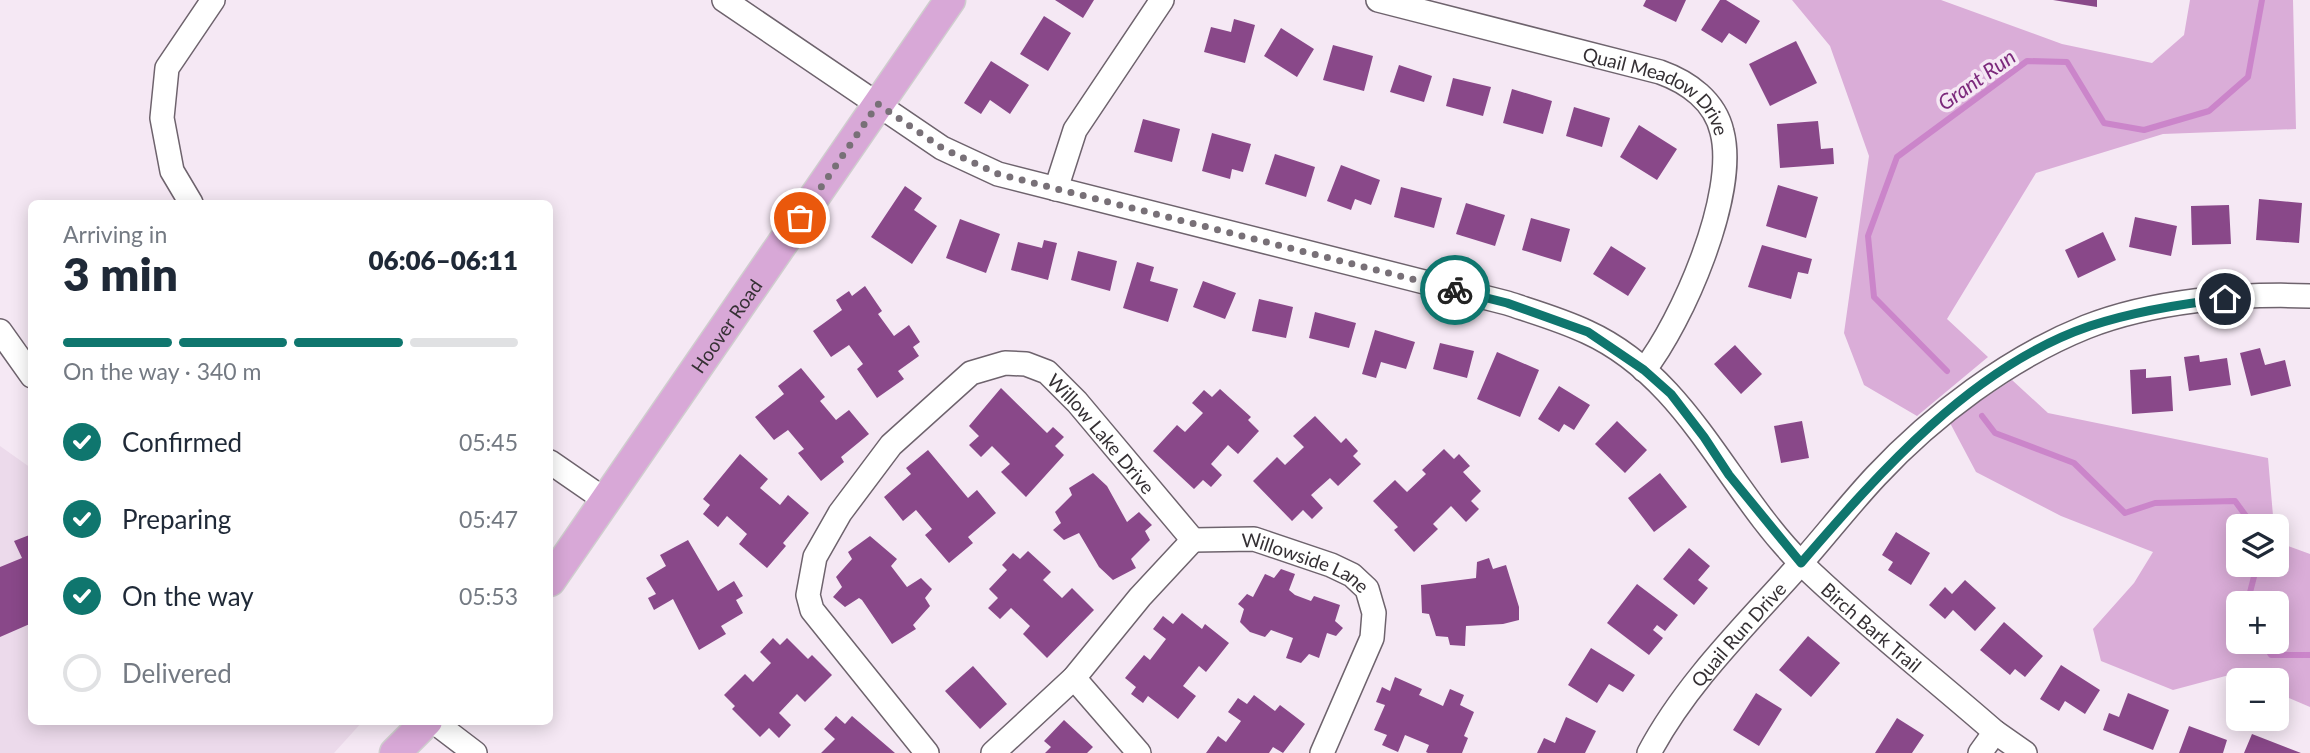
<!DOCTYPE html>
<html lang="en">
<head>
<meta charset="utf-8">
<style>
  :root { --surface:#fff; --page:#f6f6f7; --text:#1f2937; --muted:#747a83; --line:#e0e1e3; --accent:#0f766e }
  body { margin:0; font-family:Lato,sans-serif; background:var(--page); color:var(--text); height:100vh; display:flex; flex-direction:column; font-size:26px; white-space:nowrap }
  * { box-sizing:border-box; margin:0 }
  p { font-size:23px; color:var(--muted) }
  .icon { flex:none; width:38px; height:38px; fill:none; stroke:currentColor; stroke-width:2; stroke-linecap:round; stroke-linejoin:round }
  .map { position:relative; flex:1; overflow:hidden }
  .drawer { position:absolute; left:28px; top:200px; width:525px; height:525px; display:flex; flex-direction:column; background:var(--surface); border-radius:10px; box-shadow:0 4px 18px #0003 }
  .drawer>* { flex:none }
  .controls { position:absolute; left:2226px; top:514px; display:grid; gap:14px }
  .controls a { display:grid; place-items:center; width:63px; height:63px; border-radius:10px; background:var(--surface); box-shadow:0 4px 18px #0003; font-size:35px }
  .pin { position:absolute; display:grid; place-items:center; width:60px; height:60px; color:#fff; margin:-30px; border:4px solid #fff; border-radius:50%; box-shadow:0 2px 7px #0007 }
  .courier { position:absolute; display:grid; place-items:center; width:70px; height:70px; margin:-35px; border:5px solid #0f766e; border-radius:50%; background:#fff; color:#222; box-shadow:0 2px 9px #0007 }
  .overview em { font-style:normal; font-weight:800 }
  .overview div { display:flex; flex-direction:column-reverse }
  .overview { display:flex; align-items:center; justify-content:space-between; height:119px; padding:0 35px }
  h1 { font-size:46px; font-weight:800; line-height:52px }
  .bar { display:grid; grid-template-columns:repeat(4,1fr); gap:10px 7px; align-content:center; height:84px; padding:0 35px }
  .bar i { height:9px; border-radius:5px; background:var(--line) }
  .bar .current { background:var(--accent) }
  .bar p { grid-column:span 4 }
  ol { padding:0 35px; list-style:none }
  li { display:flex; align-items:center; gap:21px; height:77px }
  li p { margin-inline-start:auto }
  li .icon { padding:7px; border-radius:50%; background:var(--accent); color:#fff; stroke-width:4 }
  li:last-child { color:var(--muted) }
  li i { width:38px; height:38px; border:4px solid var(--line); border-radius:50% }
  .map>svg:first-child { display:block }
  .built { fill:#ecdaeb }
  .green { fill:#daadd8; fill-rule:evenodd }
  .lines { fill:none; stroke-linecap:round; stroke-linejoin:round }
  .stream { stroke:#cb85ca; stroke-width:6 }
  .building { fill:#894889 }
  .minor-casing { stroke:#6e636d; stroke-width:26 }
  .major-casing { stroke:#cfcdce; stroke-width:33 }
  .minor { stroke:#fff; stroke-width:23 }
  .major { stroke:#d8a8d7; stroke-width:30 }
  .done { stroke:#787077; stroke-width:7; stroke-dasharray:0 12.6 }
  .route { stroke:#0f766e; stroke-width:9 }
  .labels { text-anchor:middle; dominant-baseline:central; stroke-width:7; stroke-linejoin:round; paint-order:stroke }
  .street-label { font-size:19px; fill:#353034; stroke:#f5e8f4 }
  .water-label { font-size:21px; font-style:italic; fill:#7b287b; stroke:#f5e8f4 }
</style>
</head>
<body>
<div class="map">
<svg width="2310" height="753" viewBox="0 0 2310 753">
  <rect width="100%" height="100%" fill="#f5e8f4"/>
  <path class="built" d="M0 446 31 468 32 721H363L334 753H0Z"/>
  <path class="green" d="M1792 0H1941L2062 44 2152 63 2184 35 2190 0H2293L2296 129 2163 134 2036 173 1947 319 1988 357 1917 416 1864 385 1844 333 1869 156 1830 46Z
    M2012 380 2048 413 2268 458 2274 527H2238V565H2277V542L2310 554V707L2277 693V681H2249L2233 674 2173 690 2101 661 2093 629 2134 583 2153 552 2061 516 1976 472 1949 421ZM2238 604H2277V642H2238Z"/>
  <g class="lines">
    <path class="stream" d="M1947 371 1874 297 1868 236 1897 157 2027 61 2067 62 2104 123 2144 130 2209 111 2248 77 2262 0
      M1982 416 1995 433 2074 463 2125 513 2155 503 2235 501 2254 527
      M2247 604 2257 565
      M2263 642 2271 655H2310"/>
  </g>
  <path class="building" d="M1055 0H1094L1083 18Z
    M1646 0H1686L1676 22 1643 6Z
    M1720 0H1726L1760 21 1746 44 1729 33 1722 43 1701 30Z
    M2053 0H2097V7Z
    M1044 16 1071 33 1048 71 1020 54Z
    M1234 19 1255 25 1245 63 1204 52 1211 27 1231 32Z
    M1281 28 1314 49 1297 77 1264 56Z
    M1796 41 1817 83 1770 106 1749 64Z
    M1333 45 1373 56 1364 91 1323 80Z
    M991 61 1029 85 1010 114 990 100 981 114 964 103Z
    M1399 65 1432 76 1424 102 1390 92Z
    M1453 78 1491 87 1483 116 1446 106Z
    M1512 89 1552 101 1543 134 1503 123Z
    M1574 107 1610 118 1602 147 1566 136Z
    M1143 119 1180 129 1172 162 1134 152Z
    M1818 121 1821 149 1833 148 1834 164 1780 168 1777 124Z
    M1639 125 1677 149 1657 180 1620 157Z
    M1212 133 1251 144 1243 172 1232 169 1230 179 1202 171Z
    M1275 154 1315 167 1306 197 1265 184Z
    M1341 165 1380 180 1371 205 1355 199 1351 210 1327 201Z
    M1778 185 1818 197 1806 238 1766 226Z
    M905 186 922 198 914 210 937 226 912 264 871 237Z
    M1401 187 1442 198 1434 228 1394 217Z
    M2259 199 2302 203 2299 243 2256 240Z
    M1466 203 1505 215 1495 246 1456 234Z
    M2229 205 2231 244 2192 245 2191 206Z
    M2135 217 2177 226 2171 256 2129 247Z
    M1531 218 1570 229 1561 262 1522 250Z
    M960 219 1000 234 986 273 946 258Z
    M2103 232 2116 260 2078 278 2065 250Z
    M1044 240 1057 243 1048 280 1011 270 1018 242 1042 248Z
    M1762 245 1812 259 1808 274 1798 272 1791 299 1748 287Z
    M1611 246 1646 268 1628 296 1593 274Z
    M1078 251 1117 261 1110 291 1071 280Z
    M1137 262 1154 267 1150 281 1178 289 1168 322 1123 308Z
    M1203 281 1236 293 1225 319 1193 307Z
    M865 286 882 311 878 314 894 336 909 325 920 342 913 347 919 356 898 371 904 379 877 398 857 369 863 364 849 345 831 357 813 331 842 310 836 300 849 291 852 296Z
    M1259 299 1293 307 1286 338 1252 331Z
    M1315 312 1356 323 1349 348 1309 338Z
    M1375 330 1415 342 1406 369 1381 362 1376 378 1362 374Z
    M1440 343 1474 351 1467 378 1433 369Z
    M1735 345 1762 374 1741 394 1714 364Z
    M2260 348 2265 365 2285 360 2291 386 2251 396 2240 353Z
    M1497 352 1539 370 1520 417 1477 399Z
    M2199 355 2200 362 2227 358 2231 385 2189 391 2184 357Z
    M801 368 825 397 820 401 836 420 849 410 869 434 841 457 844 462 821 481 798 453 804 449 788 430 774 440 755 417 784 394 778 386Z
    M2146 369V378L2171 376 2173 411 2132 414 2130 370Z
    M1559 386 1590 405 1574 430 1564 424 1559 432 1538 419Z
    M1001 388 1047 433 1053 427 1064 437 1055 446 1064 455 1026 497 1001 472 1010 464 992 446 981 457 969 445 979 436 969 426Z
    M1220 389 1251 417 1248 420 1259 431 1238 454 1228 445 1211 464 1222 475 1211 487 1203 480 1194 489 1153 451 1177 425 1185 432 1203 413 1192 403 1204 390 1212 397Z
    M1315 416 1341 443 1346 438 1358 451 1353 456 1361 464 1338 486 1330 478 1311 495 1323 508 1312 519 1303 510 1292 521 1253 481 1277 457 1285 465 1304 447 1293 436Z
    M1617 421 1647 450 1625 473 1595 444Z
    M1802 421 1809 458 1781 463 1774 426Z
    M1444 449 1454 459 1459 454 1470 466 1463 472 1481 491 1471 501 1479 509 1466 522 1451 506 1433 524 1438 529 1414 552 1394 530 1398 527 1373 501 1395 480 1407 492 1426 474 1422 470Z
    M928 450 968 498 977 490 996 513 968 537 973 543 949 563 925 535 932 529 916 510 903 521 884 497 911 474 906 468Z
    M740 454 768 479 760 488 780 505 788 495 809 513 783 543 786 546 767 568 739 544 747 534 727 516 718 527 703 514 710 505 703 499Z
    M1093 473 1107 486 1127 522 1139 512 1152 525 1145 531 1150 540 1131 559 1136 568 1113 580 1099 567 1079 533 1064 540 1053 530 1061 523 1055 512 1072 495 1069 488Z
    M1660 473 1687 507 1654 532 1628 498Z
    M1896 532 1930 553 1911 585 1888 570 1893 562 1882 555Z
    M32 534V623L0 637V567L22 558 14 541Z
    M870 536 897 559 891 566 907 587 921 578 932 589 925 598 930 606 913 625 916 629 892 644 862 600 859 598 845 607 833 597 842 587 836 577 852 559 848 552Z
    M688 540 718 591 734 581 743 596 736 600 743 613 721 626 726 634 699 650 673 599 654 610 648 598 656 594 646 578 666 566 660 555Z
    M1689 548 1710 566 1698 580 1708 588 1694 605 1663 579Z
    M1028 551 1051 572 1043 580 1062 598 1072 588 1094 610 1047 658 1023 634 1030 626 1011 608 1000 619 988 608 998 598 989 589 1007 570 1002 565 1013 553 1020 559Z
    M1489 558 1493 569 1506 565 1519 607V620L1503 624 1466 626 1465 646 1450 645 1448 637 1436 636 1429 614 1422 613 1421 585 1476 578 1477 562Z
    M1281 569 1295 574 1289 590 1295 595 1311 601 1314 596 1340 605 1335 621 1343 628 1336 636 1327 633 1319 658 1309 654 1301 663 1286 658 1293 638 1271 630 1265 637 1250 632 1240 622 1244 609 1238 604 1247 594 1253 597 1265 574 1274 578Z
    M1965 580 1996 608 1975 631 1953 610 1945 619 1929 605 1945 587 1952 594Z
    M1637 584 1678 615 1665 631 1657 625 1653 630 1663 638 1649 655 1607 623Z
    M1182 613 1202 629 1205 624 1229 643 1206 672 1199 666 1183 686 1196 696 1178 719 1148 696 1143 703 1131 694 1136 687 1125 678 1144 655 1150 660 1166 639 1153 629 1163 616 1173 624Z
    M2004 622 2043 656 2025 677 2015 669 2010 675 1980 650Z
    M1808 636 1840 663 1811 697 1779 670Z
    M773 638 780 645 787 638 808 659 812 655 832 675 805 702 797 694 779 713 791 725 779 738 769 728 760 737 732 709 735 706 724 695 745 674 753 682 771 663 760 652Z
    M1591 648 1635 675 1623 692 1609 684 1597 703 1568 685Z
    M2061 665 2100 690 2085 714 2065 701 2059 711 2040 699Z
    M973 666 1007 704 980 729 945 691Z
    M1395 677 1422 689 1419 695 1443 706 1450 689 1464 695 1460 705 1474 712 1464 736 1468 738 1462 753H1428L1426 752 1429 745 1405 735 1398 752 1382 745 1387 735 1374 730 1385 705 1376 702 1382 687 1390 691Z
    M1756 693 1782 709 1759 746 1733 730Z
    M2128 693 2169 710 2153 750 2103 730 2109 713 2119 717Z
    M1254 695 1275 711 1280 705 1305 724 1283 753 1273 747 1269 753H1206L1218 736 1226 742 1241 721 1228 712 1238 698 1247 704Z
    M836 716 845 724 852 716 895 753H821L835 739 824 729Z
    M1566 717 1596 731 1585 753H1537L1544 738 1555 743Z
    M1897 718 1924 735 1912 753H1875Z
    M1064 720 1093 747 1087 753H1045L1051 747 1044 741Z
    M2189 726 2227 740 2223 753H2179Z
    M2252 734 2301 753H2244Z"/>
  <g class="lines">
    <defs>
      <g id="minor">
        <path id="s1" d="M724 0 942 148 998 174 1507 303C1534 312 1562 320 1587 332 1688 378 1727 490 1802 564 1863 623 1931 676 1995 732L2025 753"/>
        <path id="s2" d="M1378 0 1660 72C1688 82 1715 101 1722 132 1738 194 1682 322 1644 370"/>
        <path d="M1056 189 1075 130 1162 0"/>
        <path d="M191 203 172 171 162 118 167 68 213 0"/>
        <path d="M0 331 32 376"/>
        <path d="M550 462 605 500"/>
        <path id="s3" d="M1193 540 1254 539 1266 543 1331 565 1352 575 1367 589 1374 613 1372 638 1322 753"/>
        <path d="M1074 678 1139 753"/>
        <path d="M433 721 475 753"/>
        <path id="s4" d="M927 753 812 610 808 595 815 557 840 513 891 445 971 373 1005 363 1026 364 1047 372 1077 402 1193 540"/>
        <path d="M993 753 1074 678 1140 597 1193 540"/>
        <path id="s5" d="M1649 753C1685 685 1742 629 1793 572 1822 540 1847 507 1876 476 1933 415 2009 358 2086 327 2152 301 2240 293 2310 296"/>
        <path d="M1980 753 1995 732"/>
      </g>
      <g id="major">
        <path id="s6" d="M550 581 950 0"/>
        <path d="M395 753 427 721"/>
      </g>
    </defs>
    <use href="#minor" class="minor-casing"/>
    <use href="#major" class="major-casing"/>
    <use href="#minor" class="minor"/>
    <use href="#major" class="major"/>
  </g>
  <g class="lines">
    <path class="done" d="M800 218 878 104 942 148 998 174 1455 290"/>
    <path class="route" d="M1455 290 1507 303 1588 332 1644 370 1671 394 1704 437 1729 475 1801 563C1880 472 1972 366 2090 326 2133 312 2179 304 2225 299"/>
  </g>
  <g class="labels">
    <g class="street-label">
      <text stroke="none"><textPath href="#s2" startOffset="298">Quail Meadow Drive</textPath></text>
      <text stroke="none"><textPath href="#s6" startOffset="310">Hoover Road</textPath></text>
      <text stroke="none"><textPath href="#s4" startOffset="642">Willow Lake Drive</textPath></text>
      <text stroke="none"><textPath href="#s3" startOffset="117">Willowside Lane</textPath></text>
      <text stroke="none"><textPath href="#s1" startOffset="1349">Birch Bark Trail</textPath></text>
      <text stroke="none"><textPath href="#s5" startOffset="149">Quail Run Drive</textPath></text>
    </g>
    <g class="water-label">
      <text transform="translate(1976 79) rotate(-35)">Grant Run</text>
    </g>
  </g>
</svg>
<div class="controls">
<a><svg class="icon" aria-label="layers" viewBox="0 0 24 24"><path d="M12 4l9 5-9 5-9-5zM3 14l9 5 9-5"/></svg></a>
<a>+</a>
<a>−</a>
</div>
<div class="pin" style="left:800px;top:218px;background:#ea580c"><svg class="icon" aria-label="bag" viewBox="0 0 24 24"><path d="M5 8h14l-1 12H6zM9 8a3 3 0 0 1 6 0"/></svg></div>
<div class="pin" style="left:2225px;top:299px;background:#1f2937"><svg class="icon" aria-label="home" viewBox="0 0 24 24"><path d="M3 11l9-7 9 7M6 9v11h12V9"/></svg></div>
<div class="courier" style="left:1455px;top:290px"><svg class="icon" aria-label="bike" viewBox="0 0 24 24"><circle cx="6" cy="16" r="4"/><circle cx="18" cy="16" r="4"/><path d="M6 16l4-8h5l3 8M10 8l3 8H6M13 5h3"/></svg></div>
<section class="drawer">
<div class="overview"><div><h1>3 min</h1><p>Arriving in</p></div><em>06:06–06:11</em></div>
<div class="bar"><i class="current"></i><i class="current"></i><i class="current"></i><i></i><p>On the way · 340 m</p></div>
<ol>
<li><svg class="icon" aria-label="check" viewBox="0 0 24 24"><path d="M5 12l5 5 9-10"/></svg>Confirmed<p>05:45</p></li>
<li><svg class="icon" aria-label="check" viewBox="0 0 24 24"><path d="M5 12l5 5 9-10"/></svg>Preparing<p>05:47</p></li>
<li><svg class="icon" aria-label="check" viewBox="0 0 24 24"><path d="M5 12l5 5 9-10"/></svg>On the way<p>05:53</p></li>
<li><i></i>Delivered</li>
</ol>
</section>
</div>
</body>
</html>
